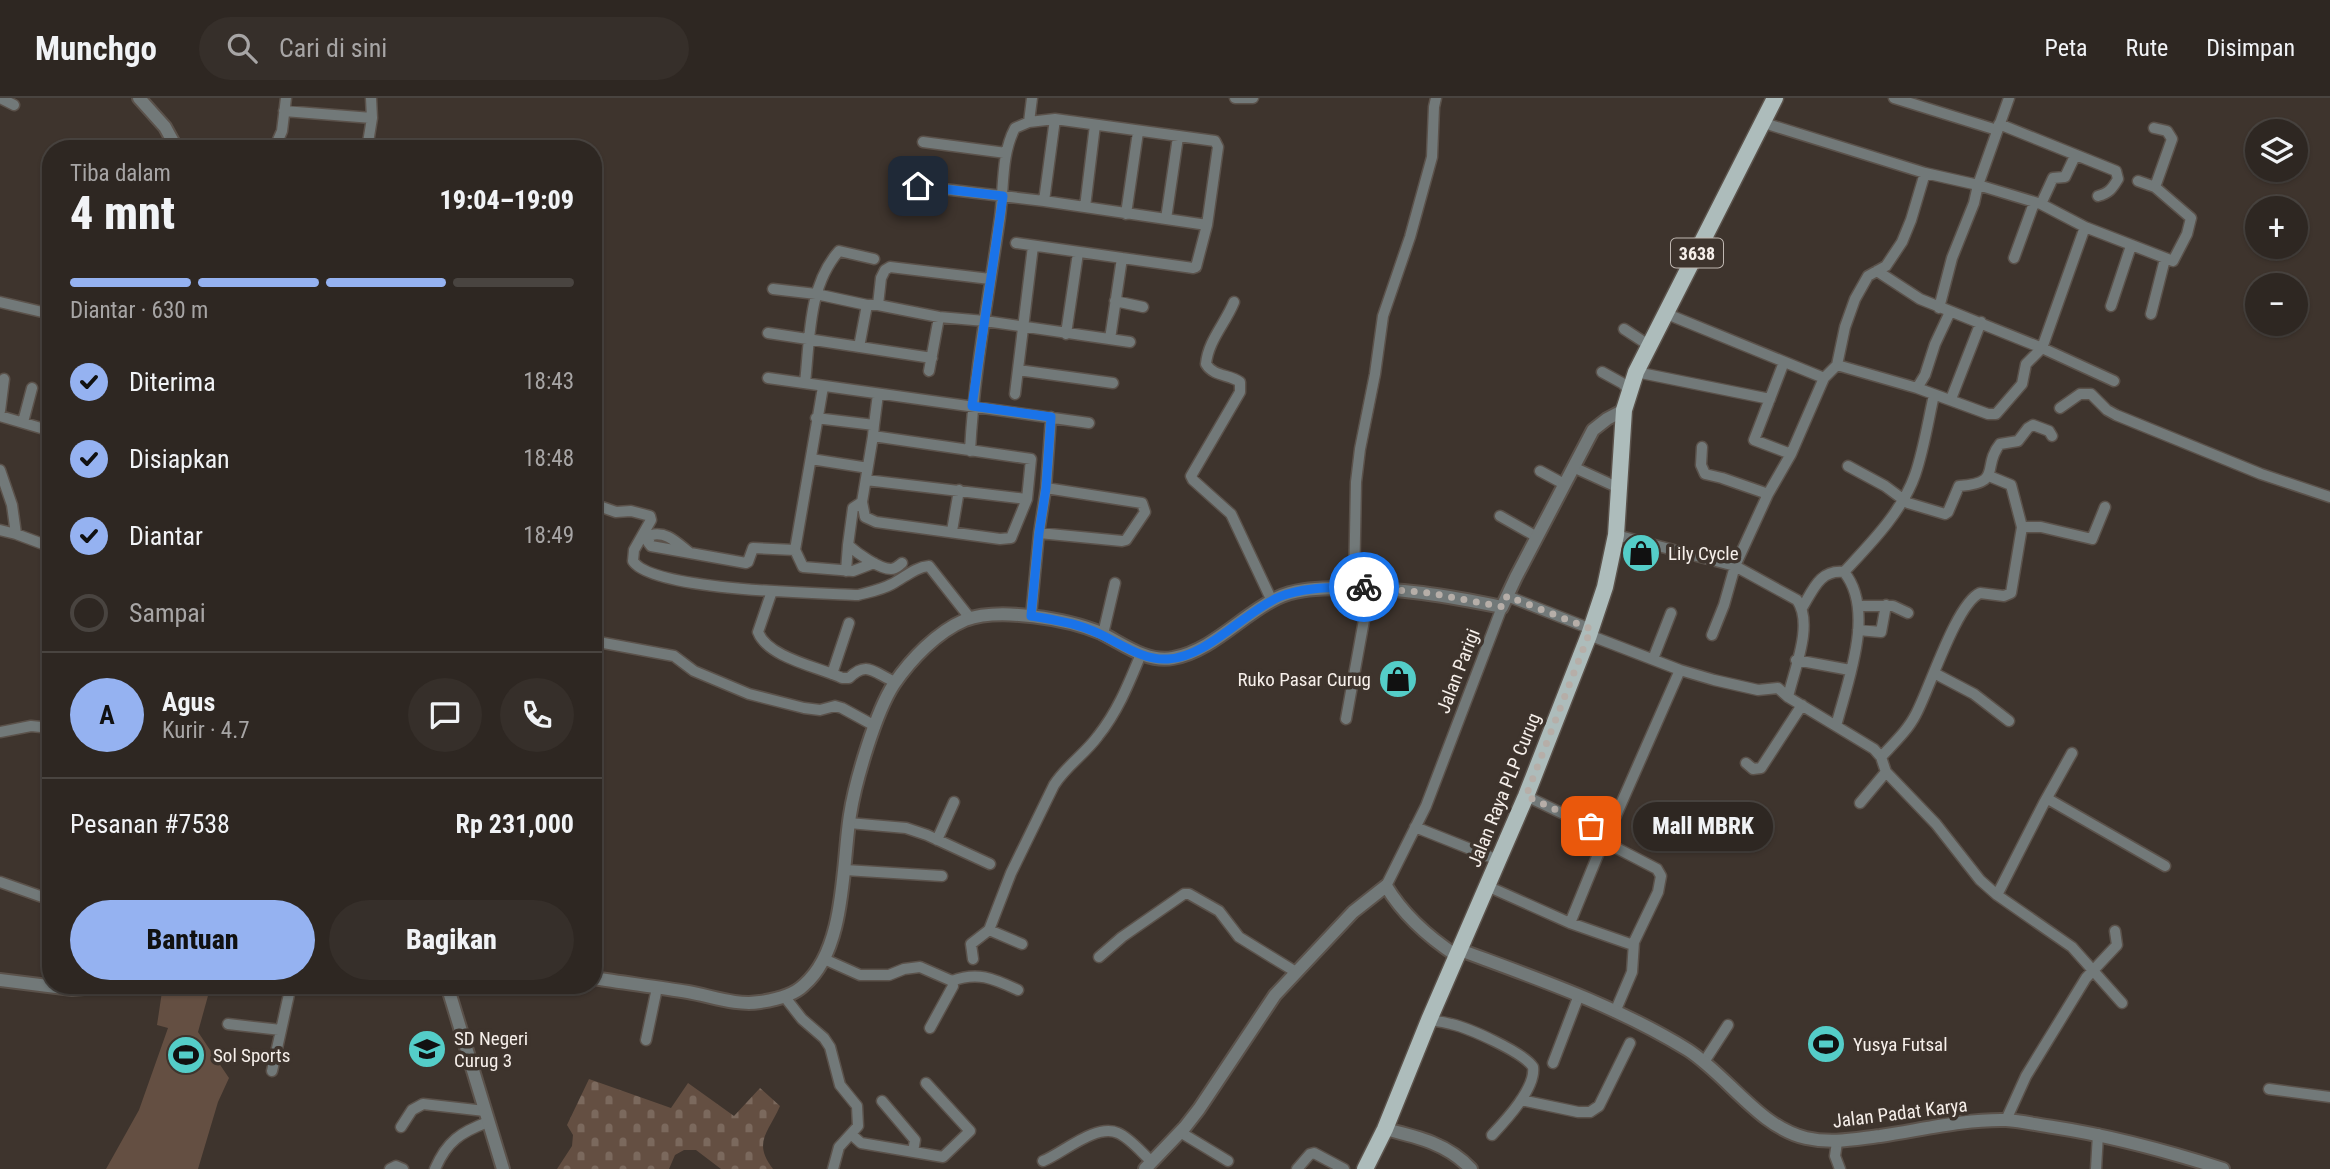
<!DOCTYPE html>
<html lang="id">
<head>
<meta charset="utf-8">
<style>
  :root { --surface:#2e2722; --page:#362f2a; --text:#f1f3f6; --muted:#a7a5a5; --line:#494440; --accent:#95b2f1 }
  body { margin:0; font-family:"Roboto Condensed",sans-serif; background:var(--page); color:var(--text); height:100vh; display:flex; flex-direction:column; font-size:26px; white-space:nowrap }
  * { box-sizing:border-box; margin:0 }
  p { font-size:23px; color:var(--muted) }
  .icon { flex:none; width:38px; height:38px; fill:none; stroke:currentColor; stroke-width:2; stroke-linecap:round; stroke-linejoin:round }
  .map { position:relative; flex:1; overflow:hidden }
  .drawer { position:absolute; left:42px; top:42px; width:560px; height:854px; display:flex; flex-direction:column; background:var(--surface); border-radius:28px; box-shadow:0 2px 5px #0004,0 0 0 2px var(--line) }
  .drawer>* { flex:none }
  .fabs { position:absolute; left:2245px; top:21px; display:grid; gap:14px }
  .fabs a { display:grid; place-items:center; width:63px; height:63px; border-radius:50%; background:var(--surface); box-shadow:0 2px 5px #0004,0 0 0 2px var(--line); font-size:35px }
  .pin { position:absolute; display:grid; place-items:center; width:60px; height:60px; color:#fff; margin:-30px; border-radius:14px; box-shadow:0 4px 10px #0006 }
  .courier { position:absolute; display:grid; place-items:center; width:70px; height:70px; margin:-35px; border:5px solid #1a73e8; border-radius:50%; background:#fff; color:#222; box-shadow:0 2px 9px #0007 }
  .bubble { position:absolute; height:49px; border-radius:24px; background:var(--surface); box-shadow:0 2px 5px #0004,0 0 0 2px var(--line); font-size:23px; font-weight:800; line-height:49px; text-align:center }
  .summary em { font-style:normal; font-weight:800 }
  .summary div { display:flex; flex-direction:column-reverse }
  .summary { display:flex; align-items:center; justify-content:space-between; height:119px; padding:0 28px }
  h1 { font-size:46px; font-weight:800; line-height:52px }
  .bar { display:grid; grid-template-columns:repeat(4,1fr); gap:10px 7px; align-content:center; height:84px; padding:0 28px }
  .bar i { height:9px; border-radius:5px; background:var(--line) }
  .bar .on { background:var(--accent) }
  .bar p { grid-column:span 4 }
  .line { display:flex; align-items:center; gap:18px; padding:0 28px; border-top:2px solid var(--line) }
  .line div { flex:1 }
  .round { display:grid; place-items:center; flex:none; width:74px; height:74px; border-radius:37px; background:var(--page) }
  ol { padding:0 28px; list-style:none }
  li { display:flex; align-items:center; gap:21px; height:77px }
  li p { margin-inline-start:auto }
  li .icon { padding:7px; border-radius:50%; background:var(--accent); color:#111; stroke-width:4 }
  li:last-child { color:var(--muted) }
  li i { width:38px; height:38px; border:4px solid var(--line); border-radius:50% }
  .cta { display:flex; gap:14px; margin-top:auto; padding:14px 28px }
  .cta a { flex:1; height:80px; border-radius:42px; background:var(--accent); color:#111; font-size:28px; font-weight:800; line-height:80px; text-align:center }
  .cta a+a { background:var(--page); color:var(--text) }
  header { display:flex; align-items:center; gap:42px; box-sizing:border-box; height:98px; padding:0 35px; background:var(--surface); border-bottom:2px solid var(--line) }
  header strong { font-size:33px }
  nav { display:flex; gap:38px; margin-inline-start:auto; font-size:24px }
  .search { width:490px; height:63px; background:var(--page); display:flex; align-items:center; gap:18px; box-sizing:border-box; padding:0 24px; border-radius:38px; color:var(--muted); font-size:26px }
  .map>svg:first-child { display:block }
  .cemetery { fill:url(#cemetery-stones) }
  .garden { fill:#644f42 }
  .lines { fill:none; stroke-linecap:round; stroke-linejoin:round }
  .minor-casing { stroke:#5b524b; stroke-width:13 }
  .tertiary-casing { stroke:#5b524b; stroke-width:16 }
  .primary-casing { stroke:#5b524b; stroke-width:19 }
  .minor { stroke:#727979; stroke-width:10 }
  .tertiary { stroke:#727979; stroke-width:12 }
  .primary { stroke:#adbcbb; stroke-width:16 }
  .done { stroke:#b6aea8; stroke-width:7; stroke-dasharray:0 12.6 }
  .route { stroke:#1a73e8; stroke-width:9 }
  .labels { text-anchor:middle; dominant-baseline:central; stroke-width:7; stroke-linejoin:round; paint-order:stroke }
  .shield { fill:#3e342d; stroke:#bfb7b1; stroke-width:2 }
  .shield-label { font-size:18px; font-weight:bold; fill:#f6efea }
  .poi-label { font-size:19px; fill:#f6efea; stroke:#3e342d; text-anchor:start }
  .street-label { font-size:19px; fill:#f6efea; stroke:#3e342d }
</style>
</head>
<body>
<header>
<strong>Munchgo</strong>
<div class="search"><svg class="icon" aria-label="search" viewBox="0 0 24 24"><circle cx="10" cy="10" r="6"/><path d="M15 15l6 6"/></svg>Cari di sini</div>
<nav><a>Peta</a><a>Rute</a><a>Disimpan</a></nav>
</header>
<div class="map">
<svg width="2330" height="1071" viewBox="0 0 2330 1071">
  <defs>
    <pattern id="cemetery-stones" width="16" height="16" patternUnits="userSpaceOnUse" patternTransform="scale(1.75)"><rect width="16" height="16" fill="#644f42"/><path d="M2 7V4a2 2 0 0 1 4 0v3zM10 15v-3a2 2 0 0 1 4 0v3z" fill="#7b695d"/></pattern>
  </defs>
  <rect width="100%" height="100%" fill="#3e342d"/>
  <path class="cemetery" d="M589 981 671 1010 688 985 734 1018 760 990 780 1008C769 1034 752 1044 773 1071H721L696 1052H684L675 1057 669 1071H557L572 1048 573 1037 567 1027Z"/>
  <path class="garden" d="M163 887H211L198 934 229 980 218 1004 198 1071H106L139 1012 168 930 157 927Z"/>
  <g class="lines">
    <defs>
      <path id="minor" d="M0 0 14 7
        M1235 0H1253
        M1894 0 1997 32
        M2009 0 1978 87 2041 106 2085 129 2173 163 2187 136 2191 120 2155 89 2138 83
        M284 13 372 20
        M1764 25 1925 75 1978 87 1974 105 1952 160 1939 210
        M1999 26 2116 73 2118 81C2112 91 2109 95 2098 98
        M2154 30 2167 33 2172 41 2155 89
        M923 44 1006 55
        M274 51 282 33 286 0
        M367 51 372 20 371 0
        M918 88 1044 103 1207 127
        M1044 103 1055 21
        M2041 106 2053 80 2065 79 2075 58
        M1085 109 1095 27
        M1126 116 1138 34
        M1166 121 1178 39
        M1016 145 1193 170 1196 169 1207 127 1218 49 1215 43 1055 21 1029 24
        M2014 160 2034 105
        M1877 173 1920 201 2042 250 2114 283
        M773 191 816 196 867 207
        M1115 203 1143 209
        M0 204 51 216
        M1234 204C1225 226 1208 243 1206 266 1214 279 1229 276 1240 284V294L1191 378 1193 382 1231 416 1272 503
        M878 207 881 180 885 172 890 169 990 181
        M2111 208 2131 148
        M1667 216 1824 280
        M2151 216 2165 161
        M1624 231 1650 248
        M768 235 932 260
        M1066 236 1078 155
        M1110 241 1122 160
        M859 249 867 207H878L939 219 985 223 1130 244
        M1784 264 1754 342 1791 356
        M1837 267 1845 229 1855 201 1868 178 1886 168 1902 144 1911 122 1925 75
        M1018 272 1113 285
        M929 273 939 219
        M1602 274 1622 285 1630 293
        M1636 274 1770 301
        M768 280 1089 325
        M805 285C810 240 808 188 839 153L874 161
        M823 289 795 452 803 469 853 473 874 465
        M1917 290 1988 316H1996L2022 286 2026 266 2042 250 2085 129
        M1015 296 1033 148
        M1951 301 1981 224
        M2060 310 2080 296H2091L2107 312 2116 317 2261 376 2330 399
        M0 313 4 281
        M0 318 51 333
        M816 320 874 327 873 338
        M23 324 32 290
        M874 327 878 296
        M873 338 1031 361 1027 401 1011 440 1000 441 876 424 865 419 862 404Z
        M1702 349 1701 367 1705 376 1722 380 1768 396
        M970 353C974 274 989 197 1000 119 1004 90 1001 56 1015 30L1029 24 1032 0
        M811 361 862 369
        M1848 368 1885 388 1908 405 1945 416 1948 414 1959 388C2004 385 1981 369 2000 346L2018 343 2028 330 2033 327 2049 333 2052 338
        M1573 369 1619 390
        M0 372 12 407 16 436
        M1540 373 1564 386
        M866 382 1027 401
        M862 404 853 410 848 447C857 455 879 471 891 471 896 471 898 468 902 465
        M593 406 616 414 631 413 650 418 651 422 634 452 633 463C652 493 819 495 858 497 869 494 881 492 892 486 904 480 915 469 929 468L970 520
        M1500 418 1537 439
        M2022 429H2041L2092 441 2105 409
        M0 432 16 436 51 449
        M952 433 959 392
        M1039 435 1122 443 1126 442 1145 414 1142 405 1046 390
        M1616 437 1735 468 1797 502C1814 526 1794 572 1788 599
        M690 455C677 445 667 433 651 437L648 444 651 448 746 465 748 464 753 450 795 452
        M846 473 848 447
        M1844 474C1870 446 1902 414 1915 377 1924 351 1928 323 1934 297
        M1354 490 1356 384 1360 351 1375 276 1383 218 1410 139 1432 59 1434 9 1436 0
        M772 493 758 534C768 560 819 569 842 580H849C867 562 874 575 895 584
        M1507 498 1591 531
        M1858 508H1893L1908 515
        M1802 510C1813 492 1820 471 1844 474 1876 513 1847 585 1836 628
        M1031 518 1039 435 1046 390 1051 319
        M1858 532 1881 534 1886 507
        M1103 536 1115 485
        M1589 537 1680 572 1714 582 1758 592 1778 590 1788 599 1874 651 1881 659 1886 674 1936 726 1980 782 1997 797 2072 849 2122 905
        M1712 537 1724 507 1735 468 1768 396 1791 356 1824 280 1837 267 1917 290 1925 277 1935 246 1950 214
        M593 543 674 558 694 573 749 596 804 610 820 612 835 608 842 610 875 628
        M1653 561 1671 515
        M1796 562 1850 572
        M1934 575 1974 596 2009 623
        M832 576 849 525
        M1346 621 1370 489
        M0 634 31 628 51 630
        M1881 659C1894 645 1908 632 1916 616 1930 590 1956 506 1980 495L2004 498 2011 495 2022 429 2011 387 1989 378
        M1746 665 1753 671 1761 670 1802 607
        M1526 698 1599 733H1606L1610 731 1680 572
        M2048 701 2165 768
        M1860 705 1886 674
        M849 725 906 730 927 737 990 766
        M1415 729 1498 762
        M937 742 954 704
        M1603 743 1657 771 1661 778 1658 794 1634 844 1632 874 1615 914
        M845 772 942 778
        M0 784 51 802
        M1386 788 1426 708 1502 509
        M1487 788 1570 825 1633 847
        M1997 797 2044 705 2072 655
        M1570 825 1606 737
        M989 832 1022 846
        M1099 859 1122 839 1184 796H1189L1219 813 1239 839 1296 874
        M824 861 860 877H889L904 871 920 869 952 883 953 888 930 930
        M973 861 971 846 989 832 1011 775 1054 687C1066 668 1085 656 1098 638 1118 613 1129 585 1141 556
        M952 883C978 873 994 881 1018 892
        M784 898 802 921 824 940 830 949 840 987 857 1008 858 1028 839 1049 833 1071
        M1429 922C1436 923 1444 924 1451 926 1469 930 1523 954 1533 969 1536 990 1506 1022 1492 1037
        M228 926 281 932
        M646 942 657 890
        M1704 964 1728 927
        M1553 965 1579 897
        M272 973 291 887
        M2269 991 2330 999
        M1521 1002 1578 1014H1590L1599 1008 1630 945
        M882 1003 915 1042 913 1054
        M2006 1022 2026 978 2086 880 2117 847 2115 833
        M401 1029 412 1012 423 1006 485 1013
        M1180 1034 1228 1063
        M852 1037 861 1045 943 1059 970 1033 926 985
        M1837 1044 1835 1058 1840 1071
        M1043 1063C1063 1055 1096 1025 1118 1035 1130 1040 1142 1055 1152 1064
        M390 1071 396 1068 403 1071
        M435 1071C447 1043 461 1034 488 1024
        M1297 1071 1310 1056 1314 1055 1344 1071
        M2096 1071 2098 1036"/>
      <path id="tertiary" d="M139 0 165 29 177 51
        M1460 852C1538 881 1617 908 1688 952 1728 978 1759 1029 1806 1040 1832 1046 1854 1041 1880 1038 1921 1032 1964 1021 2006 1022 2022 1023 2038 1027 2053 1029 2112 1038 2167 1053 2223 1071
        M593 880C625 885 657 889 688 894 711 898 737 908 760 904 774 902 794 897 804 887 846 851 842 767 850 717 855 684 876 613 894 586 911 561 937 534 965 522 999 509 1068 521 1101 535 1123 546 1147 565 1173 560 1212 553 1242 517 1277 500 1297 490 1320 491 1342 490 1396 489 1449 498 1502 509L1516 479 1593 332 1607 321 1624 312
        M0 882 72 891 121 887
        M447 887 503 1071
        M1385 1031C1418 1039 1448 1046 1471 1071
        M1145 1071 1185 1029 1199 1011 1275 897 1353 814 1386 788C1404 818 1428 839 1457 858"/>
      <path id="primary" d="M1365 1071 1385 1031 1429 922 1526 698 1589 537 1605 489 1616 437 1624 312 1636 274 1775 0"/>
    </defs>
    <use href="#minor" class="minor-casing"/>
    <use href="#tertiary" class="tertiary-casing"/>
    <use href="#primary" class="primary-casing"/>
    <use href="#minor" class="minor"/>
    <use href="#tertiary" class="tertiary"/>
    <use href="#primary" class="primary"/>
  </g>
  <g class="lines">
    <path class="done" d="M1364 489 1430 495 1503 509 1507 498 1591 531 1526 698 1591 728"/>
    <path class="route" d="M918 88 1003 98 972 308 1051 319 1046 390 1039 435 1031 518C1050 521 1070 524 1088 531 1114 540 1139 563 1168 561 1207 559 1243 515 1279 499 1305 488 1336 490 1364 489"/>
  </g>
  <defs>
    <symbol id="shop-disc" viewBox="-11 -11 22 22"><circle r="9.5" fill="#54cdc8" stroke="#3e342d"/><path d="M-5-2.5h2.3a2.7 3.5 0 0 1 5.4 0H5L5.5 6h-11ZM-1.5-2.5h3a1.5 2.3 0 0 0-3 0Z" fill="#111"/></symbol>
    <symbol id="stadium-disc" viewBox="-11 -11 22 22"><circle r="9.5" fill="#54cdc8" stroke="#3e342d"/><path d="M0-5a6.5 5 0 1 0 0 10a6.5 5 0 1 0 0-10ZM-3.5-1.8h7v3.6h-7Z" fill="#111"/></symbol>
    <symbol id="school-disc" viewBox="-11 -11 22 22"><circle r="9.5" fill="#54cdc8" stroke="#3e342d"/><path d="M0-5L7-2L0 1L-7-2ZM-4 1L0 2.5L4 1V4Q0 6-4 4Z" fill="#111"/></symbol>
  </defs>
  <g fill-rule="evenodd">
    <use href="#shop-disc" x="1619" y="433" width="44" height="44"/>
    <use href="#shop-disc" x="1376" y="559" width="44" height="44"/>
    <use href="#stadium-disc" x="1804" y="924" width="44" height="44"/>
    <use href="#school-disc" x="405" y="929" width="44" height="44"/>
    <use href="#stadium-disc" x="164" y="935" width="44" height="44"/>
  </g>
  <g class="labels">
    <rect class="shield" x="1671" y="140.5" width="52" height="29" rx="5"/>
    <g class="shield-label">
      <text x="1697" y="155">3638</text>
    </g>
    <g class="poi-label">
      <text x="1668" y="455">Lily Cycle</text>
      <text x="1371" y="581" text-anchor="end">Ruko Pasar Curug</text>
      <text x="454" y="940">SD Negeri<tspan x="454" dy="22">Curug 3</tspan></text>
      <text x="1853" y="946">Yusya Futsal</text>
      <text x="213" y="957">Sol Sports</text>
    </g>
    <g class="street-label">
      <text transform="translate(1458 573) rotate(-69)">Jalan Parigi</text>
      <text transform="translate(1504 692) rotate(-68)">Jalan Raya PLP Curug</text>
      <text transform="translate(1900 1015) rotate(-7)">Jalan Padat Karya</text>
    </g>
  </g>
</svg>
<div class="fabs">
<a><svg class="icon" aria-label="layers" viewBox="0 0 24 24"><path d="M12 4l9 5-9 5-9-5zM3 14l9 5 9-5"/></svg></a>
<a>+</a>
<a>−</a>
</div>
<div class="pin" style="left:1591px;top:728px;background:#ea580c"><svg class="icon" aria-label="bag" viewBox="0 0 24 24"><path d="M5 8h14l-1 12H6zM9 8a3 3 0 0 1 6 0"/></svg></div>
<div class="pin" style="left:918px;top:88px;background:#1f2937"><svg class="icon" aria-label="home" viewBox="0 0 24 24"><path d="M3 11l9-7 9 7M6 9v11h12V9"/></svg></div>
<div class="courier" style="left:1364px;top:489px"><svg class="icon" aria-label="bike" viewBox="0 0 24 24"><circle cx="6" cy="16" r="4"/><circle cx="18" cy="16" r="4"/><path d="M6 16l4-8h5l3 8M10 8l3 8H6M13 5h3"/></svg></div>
<div class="bubble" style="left:1633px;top:704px;width:140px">Mall MBRK</div>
<section class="drawer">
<div class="summary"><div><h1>4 mnt</h1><p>Tiba dalam</p></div><em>19:04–19:09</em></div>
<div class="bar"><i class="on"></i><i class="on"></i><i class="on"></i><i></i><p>Diantar · 630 m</p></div>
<ol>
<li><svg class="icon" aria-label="check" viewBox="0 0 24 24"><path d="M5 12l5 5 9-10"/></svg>Diterima<p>18:43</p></li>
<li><svg class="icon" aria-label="check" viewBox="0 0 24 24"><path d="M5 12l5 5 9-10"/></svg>Disiapkan<p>18:48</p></li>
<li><svg class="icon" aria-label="check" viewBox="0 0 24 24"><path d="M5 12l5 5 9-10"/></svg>Diantar<p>18:49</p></li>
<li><i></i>Sampai</li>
</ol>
<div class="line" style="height:126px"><b class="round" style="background:var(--accent);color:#111">A</b><div><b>Agus</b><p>Kurir · 4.7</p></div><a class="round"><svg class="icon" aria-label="chat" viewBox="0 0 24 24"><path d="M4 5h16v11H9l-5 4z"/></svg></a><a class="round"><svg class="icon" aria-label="phone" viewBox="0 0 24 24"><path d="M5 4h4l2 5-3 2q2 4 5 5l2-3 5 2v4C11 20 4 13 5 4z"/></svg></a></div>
<div class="line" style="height:91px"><div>Pesanan #7538</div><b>Rp 231,000</b></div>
<div class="cta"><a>Bantuan</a><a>Bagikan</a></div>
</section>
</div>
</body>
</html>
